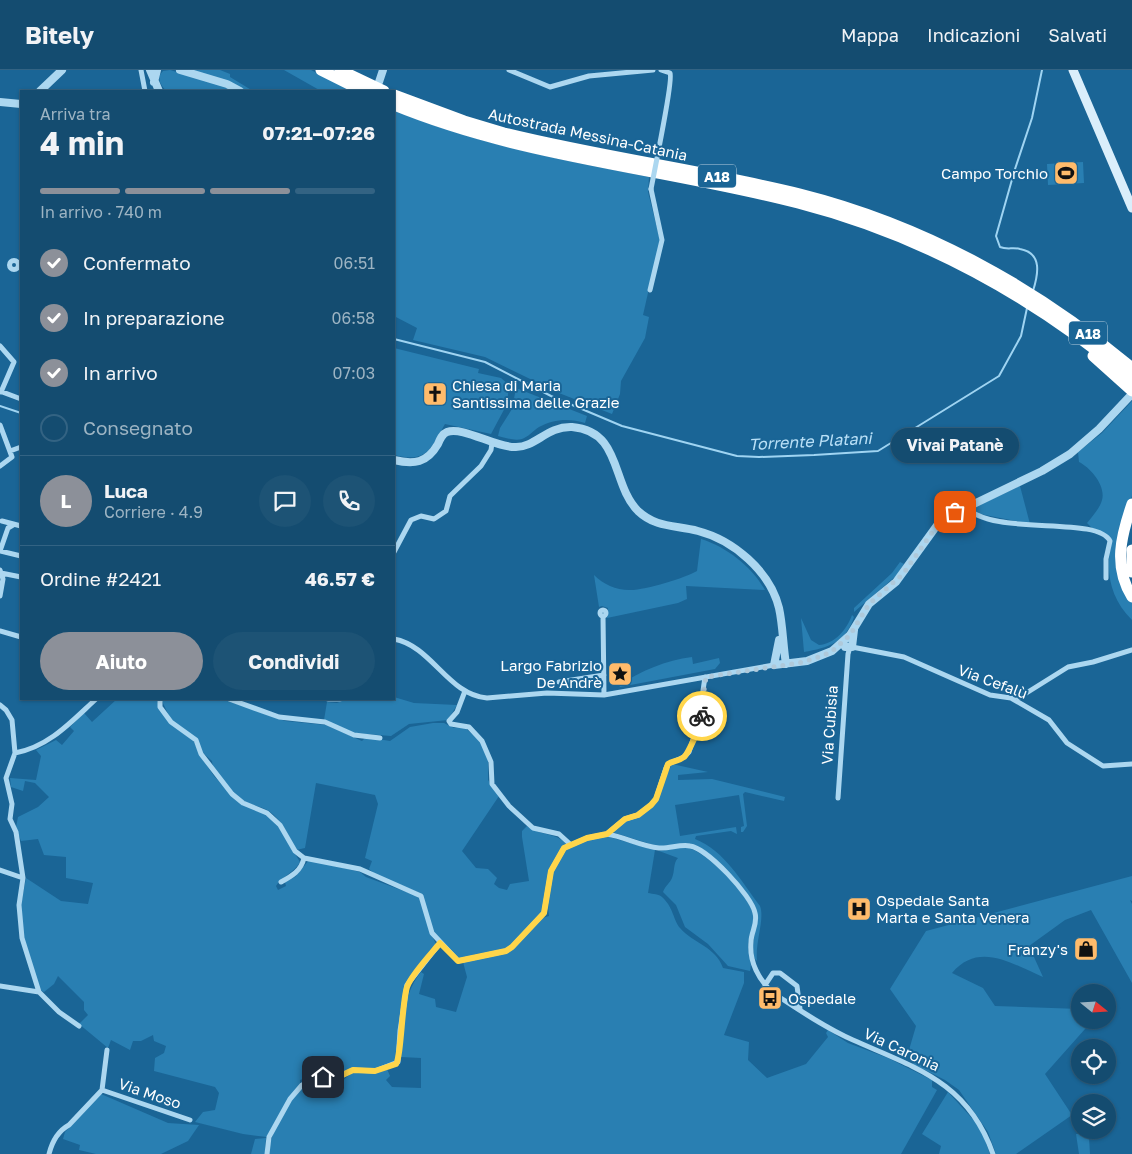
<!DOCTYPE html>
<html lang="it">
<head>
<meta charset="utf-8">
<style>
  :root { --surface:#144c70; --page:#1d5375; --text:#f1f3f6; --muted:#9db4c3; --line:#336383; --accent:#8c9099 }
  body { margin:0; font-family:"Golos Text",sans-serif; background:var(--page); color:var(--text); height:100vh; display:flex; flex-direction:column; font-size:19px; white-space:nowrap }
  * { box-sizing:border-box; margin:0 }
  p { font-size:16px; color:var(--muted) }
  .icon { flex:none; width:28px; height:28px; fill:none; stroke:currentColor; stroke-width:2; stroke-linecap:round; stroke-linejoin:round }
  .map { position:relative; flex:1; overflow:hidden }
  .details { position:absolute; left:20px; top:20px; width:375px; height:610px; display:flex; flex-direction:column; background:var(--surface); border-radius:0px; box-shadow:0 1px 4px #0004,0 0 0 1px var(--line) }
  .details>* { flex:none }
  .needle { width:32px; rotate:108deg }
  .buttons { position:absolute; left:1071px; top:914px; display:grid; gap:10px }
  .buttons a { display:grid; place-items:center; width:45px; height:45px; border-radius:50%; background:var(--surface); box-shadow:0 1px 4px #0004,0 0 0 1px var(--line); font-size:25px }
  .pin { position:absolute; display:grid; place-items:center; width:42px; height:42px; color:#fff; margin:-21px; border-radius:10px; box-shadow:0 2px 8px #0006 }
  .courier { position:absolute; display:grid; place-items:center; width:50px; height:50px; margin:-25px; border:4px solid #ffd54a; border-radius:50%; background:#fff; color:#222; box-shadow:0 1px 6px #0007 }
  .bubble { position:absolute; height:35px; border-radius:18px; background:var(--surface); box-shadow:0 1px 4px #0004,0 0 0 1px var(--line); font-size:16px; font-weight:700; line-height:35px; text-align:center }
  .summary em { font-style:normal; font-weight:700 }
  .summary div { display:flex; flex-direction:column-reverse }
  .summary { display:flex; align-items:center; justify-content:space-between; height:85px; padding:0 20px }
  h1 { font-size:32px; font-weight:700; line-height:38px }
  .bar { display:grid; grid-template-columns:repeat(4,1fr); gap:8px 5px; align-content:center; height:60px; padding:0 20px }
  .bar i { height:6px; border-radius:4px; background:var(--line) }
  .bar .on { background:var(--accent) }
  .bar p { grid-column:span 4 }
  .line { display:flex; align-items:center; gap:12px; padding:0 20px; border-top:1px solid var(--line) }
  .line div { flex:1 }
  .round { display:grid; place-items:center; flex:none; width:52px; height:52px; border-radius:26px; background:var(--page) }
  ol { padding:0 20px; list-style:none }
  li { display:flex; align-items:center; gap:15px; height:55px }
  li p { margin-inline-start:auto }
  li .icon { padding:5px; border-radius:50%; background:var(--accent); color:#fff; stroke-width:4 }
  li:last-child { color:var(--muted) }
  li i { width:28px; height:28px; border:2px solid var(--line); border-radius:50% }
  .button { display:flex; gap:10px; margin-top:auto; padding:10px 20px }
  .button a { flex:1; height:58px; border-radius:30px; background:var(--accent); color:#fff; font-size:20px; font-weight:700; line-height:58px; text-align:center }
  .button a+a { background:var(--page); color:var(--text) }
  header { display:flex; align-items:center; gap:30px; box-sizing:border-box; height:70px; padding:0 25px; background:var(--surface); border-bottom:1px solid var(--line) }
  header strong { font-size:24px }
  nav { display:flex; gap:28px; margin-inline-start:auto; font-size:18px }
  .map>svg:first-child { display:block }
  .green { fill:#297fb2 }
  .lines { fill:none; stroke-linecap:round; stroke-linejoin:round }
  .stream { stroke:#9fd4f2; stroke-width:2 }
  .minor { stroke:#acd7f0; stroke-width:5 }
  .tertiary { stroke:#acd7f0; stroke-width:8 }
  .secondary { stroke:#daeefb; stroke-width:9 }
  .motorway { stroke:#fff; stroke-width:11 }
  .minor-bridge { stroke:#acd7f0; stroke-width:5 }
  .done { stroke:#afc9da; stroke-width:5; stroke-dasharray:0 9 }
  .route { stroke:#ffd54a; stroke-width:6 }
  .labels { text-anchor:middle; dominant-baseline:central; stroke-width:4; stroke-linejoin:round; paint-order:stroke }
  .shield { fill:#1a6596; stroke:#bad1e0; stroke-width:1 }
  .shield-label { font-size:14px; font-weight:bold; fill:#fff }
  .street-label { font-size:15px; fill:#fff; stroke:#1a6596 }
  .poi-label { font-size:15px; fill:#fff; stroke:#1a6596; text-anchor:end }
  .water-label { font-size:16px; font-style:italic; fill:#b9e0f7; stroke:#1a6596 }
</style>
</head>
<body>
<header>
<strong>Bitely</strong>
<nav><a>Mappa</a><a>Indicazioni</a><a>Salvati</a></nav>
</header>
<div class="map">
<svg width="1132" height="1084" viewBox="0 0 1132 1084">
  <rect width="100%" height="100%" fill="#1a6596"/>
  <path class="green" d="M170 0 225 16 234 21H166C160 14 156 8 163 1Z
    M191 0H220L230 4V7L253 21H246L231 12Z
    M284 0H311L352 21H321Z
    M394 40C476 74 562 90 649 107L648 122 660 170 643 245 649 247 645 268 621 311 620 324 612 344 559 323 485 287 413 270 417 258 394 246Z
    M1083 92 1084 113 1048 115 1047 94Z
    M394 278 479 299 478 303 501 308 509 315 507 334 491 364 445 354C430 380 427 393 394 385Z
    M516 318 587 346 585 353C570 348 553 349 539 357 533 361 528 367 522 369 515 371 505 368 498 366L500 358 512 339Z
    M1132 331V426L1121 460 1132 531V550C1109 527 1105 500 1112 470L1109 466 1093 459 1087 453C1092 447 1100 438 1102 430 1106 416 1091 398 1079 392L1078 382 1102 363Z
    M1020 416 1030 454 975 443 973 438Z
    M701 469C727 477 752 497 765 520L686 516 687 529 678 533 607 548 608 538 602 536 599 537 594 505C603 514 616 520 629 520 643 521 685 508 697 501Z
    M900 492 904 494 897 505 854 542V538L892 503Z
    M852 545 854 547C846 572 828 578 804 582L801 548 811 570 819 575C835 574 847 559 852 545Z
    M692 587 693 594 719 588 720 593 715 599 620 617 619 615C641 601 666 590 692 587Z
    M394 627 414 633 457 635 448 650 409 654 391 666 353 663 324 650 327 632 337 633 346 629H394Z
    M117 629H157L159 638 193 670 201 687 214 706 236 730 265 744 277 754 300 792C294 803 282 806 276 816L278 820 286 816 285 812 295 807 309 790 360 802 366 807 420 827 431 864 436 874 407 913 396 991 373 1000 357 997 342 1005 306 1011 303 1009 300 1010V1015L267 1067 243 1064 195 1052 203 1042 215 1040 219 1023 215 1017 154 1001 155 988 164 983 166 976 154 971 153 965 141 971H133L130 980 111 970 108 978 79 954 88 945 84 940V932L58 906 54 914 44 922 40 920 23 868 21 835 26 808 61 831 88 834 93 813 66 808V787L44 785 38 769 21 771 16 757 18 747 38 737 49 727 35 713 25 711 23 721 11 717 10 708 36 710 41 686 36 680 56 670 62 675 74 661 70 657 84 643 92 652Z
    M161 629H222L285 651 326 655 362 671 366 667 390 671 410 657 433 653H444L454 658 463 656 481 672 488 690V710L499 726 462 781 476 798 488 799 497 808 494 814 499 818 507 820 510 814 529 811 522 767V761L527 756C540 766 555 762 567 774L557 785 550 801 542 843 527 860 525 859 523 864 505 880 476 884 458 890 434 863 420 823 376 805 369 799 372 791 365 788 378 734 375 725 316 713 305 778 296 780C289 766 282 750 269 741 262 736 251 736 243 730 232 723 213 705 212 691L201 681 196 668 171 650Z
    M672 694 708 702 678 705V710L712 709 785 727 784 731 745 722 743 724 747 756 743 762H741V757L744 756 739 725 675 735 680 766 736 757 737 764 731 761 696 766 695 769C725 781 741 811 760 836 765 849 755 872 757 891L754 888 753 877 757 842 725 799 706 781 696 776H657L612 762 626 750 652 736Z
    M597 767H609L655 780 648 823C653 824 659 824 662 827 674 838 673 850 680 858 693 873 716 877 723 898L744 902V913L724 965 749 972 748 990 767 1008 806 994 828 967 826 963 828 960 848 973 888 988 932 1010V1017L937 1020 901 1084H268C273 1054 296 1004 333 1011L336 1016 354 1001 376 1003 387 999 390 1006 386 1010 392 1017 421 1018V988L401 987C402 958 402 925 421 902L424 904 419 924 435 929 436 937 456 942 467 907 463 892 507 883 542 848 549 846C546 828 552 790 567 778 575 772 587 770 597 767Z
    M685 777C704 779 749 824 753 843 755 854 751 860 749 870 746 880 753 890 750 901L728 896 708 874 685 857 676 835 663 822C665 816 670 813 672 808 675 801 673 793 678 788L659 781Z
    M1132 806V831L1130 830 1132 834V913L1091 840 1065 850 1029 876 1043 907C1012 894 979 871 952 903L983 918 995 936 1080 939V950H1093L1045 1004 1072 1045 1016 1084H996L988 1062 959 1020 945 1010 913 994 911 990 913 981 909 980 916 956 890 919 926 861Z
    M948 1022 980 1057 990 1084H939L941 1076 922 1064Z
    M101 1024 168 1053 199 1055 188 1071 161 1084H96L79 1080 80 1075 63 1069 65 1062Z
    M1078 1059 1089 1067 1090 1084H1079L1076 1064H1079Z
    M266 1068 265 1084H251L255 1069Z"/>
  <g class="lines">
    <path class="stream" d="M1033 221C1038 205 1043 183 1020 179 1013 177 1007 180 1000 177L996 166 1015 99 1032 48 1042 0
      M394 269 485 292 551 326 622 356 737 386 759 387 814 385 878 381 999 306 1021 266 1027 238
      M0 336 21 343"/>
    <path class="minor" d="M141 0 145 21
      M509 0 550 17 589 6 653 0
      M659 78C661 66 673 9 670 3L661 0
      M9.5 195a4.5 4.5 0 1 1 9 0a4.5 4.5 0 1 1-9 0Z
      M650 220 662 170 651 119
      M0 276 14 292 1 322
      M0 321 21 329
      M0 355 12 387 0 396
      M10 381 21 377
      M966 437C993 467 1097 445 1110 471L1106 489V508
      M2 451 21 456
      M0 481 8 458 13 455
      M0 481 21 486
      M394 482 411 450 421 446 434 449 446 441 450 426 481 396 491 380 492 373
      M0 500 3 509 0 526
      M1 503 21 507
      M600 543a3 3 0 1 1 6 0a3 3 0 1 1-6 0Z
      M603 546 604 625
      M0 561 21 567
      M394 569C432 576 448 625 487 628L547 623 604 625 774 595
      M852 577 904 587 990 625 1011 628 1049 650 1067 673 1103 696 1132 694
      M559 612 604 605
      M465 621 457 642 449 651 451 654 469 657 482 671 491 692 492 714 509 736 533 758 559 764 570 774
      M1011 628 1020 627 1068 597 1093 592 1132 580
      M160 629V637L171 652 196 670 201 684 232 724 243 733 267 743 280 755 295 781 304 788 360 799 421 826 432 863 458 891 506 881 512 877 544 843 551 801 564 778 587 768 607 764 625 749 638 745 651 735 656 729 666 698 668 694 684 687 689 682 695 663 702 654 701 634 705 607
      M229 629 279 647 325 652 354 665 380 668
      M328 629H340
      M0 635 6 640 12 650 15 683 6 708 12 734 10 749 16 762 23 808
      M15 683C49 677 72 651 96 629
      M838 728 848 584 850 577
      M607 764C625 767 641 776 659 778 669 779 680 774 690 776 707 778 752 826 755 843 758 854 751 862 751 872 749 892 759 910 773 923 798 939 825 958 853 970 916 998 968 1012 993 1084
      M0 800 23 808 19 835 22 868 39 922 59 942 79 956
      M281 812C292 806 301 801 304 788
      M765 915 773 903H780L797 916 800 939
      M0 916 39 922
      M102 1020 190 1050
      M49 1084C52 1072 58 1061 69 1055L102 1020 107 980
      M267 1084 269 1067 290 1029 302 1015 319 1007 334 1009 353 1000 375 1001 398 992 400 961 407 915 440 873"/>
    <path class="tertiary" d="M150 0 159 21
      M180 0 227 14 240 21
      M154 12 157 0
      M379 12 383 0
      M40 21 62 0
      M0 32 21 34
      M394 390C414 395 427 393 438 374 440 369 442 364 447 362 463 356 496 378 516 377 536 377 547 356 572 357 622 361 611 414 638 441 656 458 675 455 698 461 733 470 770 501 779 538 783 556 783 576 786 594
      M779 570 774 595 807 591 832 581 850 565 869 534 896 512 938 454 955 443 1042 401 1070 384 1099 359 1132 324
      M843 572 845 577H852L854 560"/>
    <path class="secondary" d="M1073 0 1132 138"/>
    <path class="motorway" d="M321 0 363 21
      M340 0 384 21
      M394 25 464 51 504 63C601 87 702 100 800 124 923 155 1036 217 1132 298
      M394 35C523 88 663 98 798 133 922 165 1034 227 1132 309
      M1093 286 1132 321
      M1132 434C1121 466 1113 496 1132 527
      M1132 480V502"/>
    <path class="minor-bridge" d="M651 119 659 78"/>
  </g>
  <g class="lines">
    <path class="done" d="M702 646V634L706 607 799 593 822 586 832 581 850 565 869 534 903 504 938 454 955 442"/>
    <path class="route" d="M323 1007 334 1009 353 1000 375 1001 396 994C401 988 402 932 407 917 411 905 431 884 440 873L458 891 506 881 512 877 544 843 551 801 564 778 587 768 607 764 625 749 638 745 651 735 656 729 668 694C673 691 679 691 684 687 688 684 703 651 702 646"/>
  </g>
  <defs>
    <symbol id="stadium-square" viewBox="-11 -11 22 22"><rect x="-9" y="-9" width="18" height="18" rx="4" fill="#ffbb6b" stroke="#1a6596"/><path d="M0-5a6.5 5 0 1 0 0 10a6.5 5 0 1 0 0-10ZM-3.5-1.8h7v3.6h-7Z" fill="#111"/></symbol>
    <symbol id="church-square" viewBox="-11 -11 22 22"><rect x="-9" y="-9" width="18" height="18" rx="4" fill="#ffbb6b" stroke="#1a6596"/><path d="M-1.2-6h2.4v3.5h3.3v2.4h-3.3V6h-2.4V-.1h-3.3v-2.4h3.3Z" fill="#111"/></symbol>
    <symbol id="sight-square" viewBox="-11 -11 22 22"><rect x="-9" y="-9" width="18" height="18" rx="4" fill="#ffbb6b" stroke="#1a6596"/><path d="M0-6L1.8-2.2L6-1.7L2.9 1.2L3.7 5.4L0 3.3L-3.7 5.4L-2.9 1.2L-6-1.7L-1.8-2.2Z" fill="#111"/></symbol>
    <symbol id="hospital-square" viewBox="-11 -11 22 22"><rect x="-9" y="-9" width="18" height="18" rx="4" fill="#ffbb6b" stroke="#1a6596"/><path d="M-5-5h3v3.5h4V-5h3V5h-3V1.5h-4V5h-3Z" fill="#111"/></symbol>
    <symbol id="shop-square" viewBox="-11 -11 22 22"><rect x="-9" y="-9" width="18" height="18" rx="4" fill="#ffbb6b" stroke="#1a6596"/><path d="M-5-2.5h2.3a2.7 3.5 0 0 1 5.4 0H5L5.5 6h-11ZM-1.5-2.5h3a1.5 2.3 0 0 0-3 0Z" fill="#111"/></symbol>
    <symbol id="bus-square" viewBox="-11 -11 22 22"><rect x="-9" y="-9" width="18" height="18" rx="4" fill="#ffbb6b" stroke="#1a6596"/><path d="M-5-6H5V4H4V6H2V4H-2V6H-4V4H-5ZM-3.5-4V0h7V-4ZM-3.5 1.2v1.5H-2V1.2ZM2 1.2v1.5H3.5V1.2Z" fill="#111"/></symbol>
  </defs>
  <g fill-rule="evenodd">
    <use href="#stadium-square" x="1052" y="89" width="28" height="28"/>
    <use href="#church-square" x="421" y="310" width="28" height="28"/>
    <use href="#sight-square" x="606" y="590" width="28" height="28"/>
    <use href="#hospital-square" x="845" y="825" width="28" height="28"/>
    <use href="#shop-square" x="1072" y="865" width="28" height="28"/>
    <use href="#bus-square" x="756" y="914" width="28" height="28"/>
  </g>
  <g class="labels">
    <g class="shield">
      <rect x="698" y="94.5" width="38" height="23" rx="4"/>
      <rect x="1069" y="251.5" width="38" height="23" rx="4"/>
    </g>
    <g class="shield-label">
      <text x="717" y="106">A18</text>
      <text x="1088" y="263">A18</text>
    </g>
    <g class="street-label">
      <text transform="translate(588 64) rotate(12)">Autostrada Messina-Catania</text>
      <text transform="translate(993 611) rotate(20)">Via Cefalù</text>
      <text transform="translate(829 655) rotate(-86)">Via Cubisia</text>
      <text transform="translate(902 979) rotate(25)">Via Caronia</text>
      <text transform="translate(150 1023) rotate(19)">Via Moso</text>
    </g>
    <g class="poi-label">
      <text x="1048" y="103">Campo Torchio</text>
      <text x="452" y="315" text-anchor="start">Chiesa di Maria<tspan x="452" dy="17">Santissima delle Grazie</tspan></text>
      <text x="602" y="595">Largo Fabrizio<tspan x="602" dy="17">De Andrè</tspan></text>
      <text x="876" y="830" text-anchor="start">Ospedale Santa<tspan x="876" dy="17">Marta e Santa Venera</tspan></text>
      <text x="1068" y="879">Franzy's</text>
      <text x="788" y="928" text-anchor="start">Ospedale</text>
    </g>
    <g class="water-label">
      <text transform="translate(810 371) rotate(-3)">Torrente Platani</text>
    </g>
  </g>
</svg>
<div class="buttons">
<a><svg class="needle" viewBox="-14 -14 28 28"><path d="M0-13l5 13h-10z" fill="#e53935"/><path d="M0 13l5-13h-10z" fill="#9db4c3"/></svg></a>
<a><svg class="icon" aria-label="locate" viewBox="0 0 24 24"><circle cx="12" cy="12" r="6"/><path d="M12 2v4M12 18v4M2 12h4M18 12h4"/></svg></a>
<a><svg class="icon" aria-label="layers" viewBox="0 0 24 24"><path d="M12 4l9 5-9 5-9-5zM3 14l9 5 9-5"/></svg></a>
</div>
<div class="pin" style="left:955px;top:442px;background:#ea580c"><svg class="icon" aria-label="bag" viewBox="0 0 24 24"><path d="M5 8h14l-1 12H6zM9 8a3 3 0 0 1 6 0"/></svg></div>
<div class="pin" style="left:323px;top:1007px;background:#1f2937"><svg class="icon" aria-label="home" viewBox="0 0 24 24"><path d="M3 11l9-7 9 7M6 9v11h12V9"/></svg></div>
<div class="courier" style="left:702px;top:646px"><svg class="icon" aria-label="bike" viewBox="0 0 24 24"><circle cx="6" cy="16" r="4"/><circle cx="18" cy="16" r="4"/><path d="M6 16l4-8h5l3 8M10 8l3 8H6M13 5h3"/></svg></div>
<div class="bubble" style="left:891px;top:358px;width:128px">Vivai Patanè</div>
<section class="details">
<div class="summary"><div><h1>4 min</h1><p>Arriva tra</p></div><em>07:21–07:26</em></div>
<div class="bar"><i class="on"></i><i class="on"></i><i class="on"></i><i></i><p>In arrivo · 740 m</p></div>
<ol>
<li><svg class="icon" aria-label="check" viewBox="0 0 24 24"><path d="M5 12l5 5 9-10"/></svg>Confermato<p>06:51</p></li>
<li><svg class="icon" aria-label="check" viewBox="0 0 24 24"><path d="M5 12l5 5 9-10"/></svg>In preparazione<p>06:58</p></li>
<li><svg class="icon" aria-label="check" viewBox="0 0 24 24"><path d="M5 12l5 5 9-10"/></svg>In arrivo<p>07:03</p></li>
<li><i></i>Consegnato</li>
</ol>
<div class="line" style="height:90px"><b class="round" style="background:var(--accent);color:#fff">L</b><div><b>Luca</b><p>Corriere · 4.9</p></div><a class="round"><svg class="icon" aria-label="chat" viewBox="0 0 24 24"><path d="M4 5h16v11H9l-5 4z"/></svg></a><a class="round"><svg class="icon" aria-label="phone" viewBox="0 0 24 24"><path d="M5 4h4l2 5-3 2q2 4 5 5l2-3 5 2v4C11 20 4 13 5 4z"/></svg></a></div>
<div class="line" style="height:65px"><div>Ordine #2421</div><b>46.57 €</b></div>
<div class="button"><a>Aiuto</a><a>Condividi</a></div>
</section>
</div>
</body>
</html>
